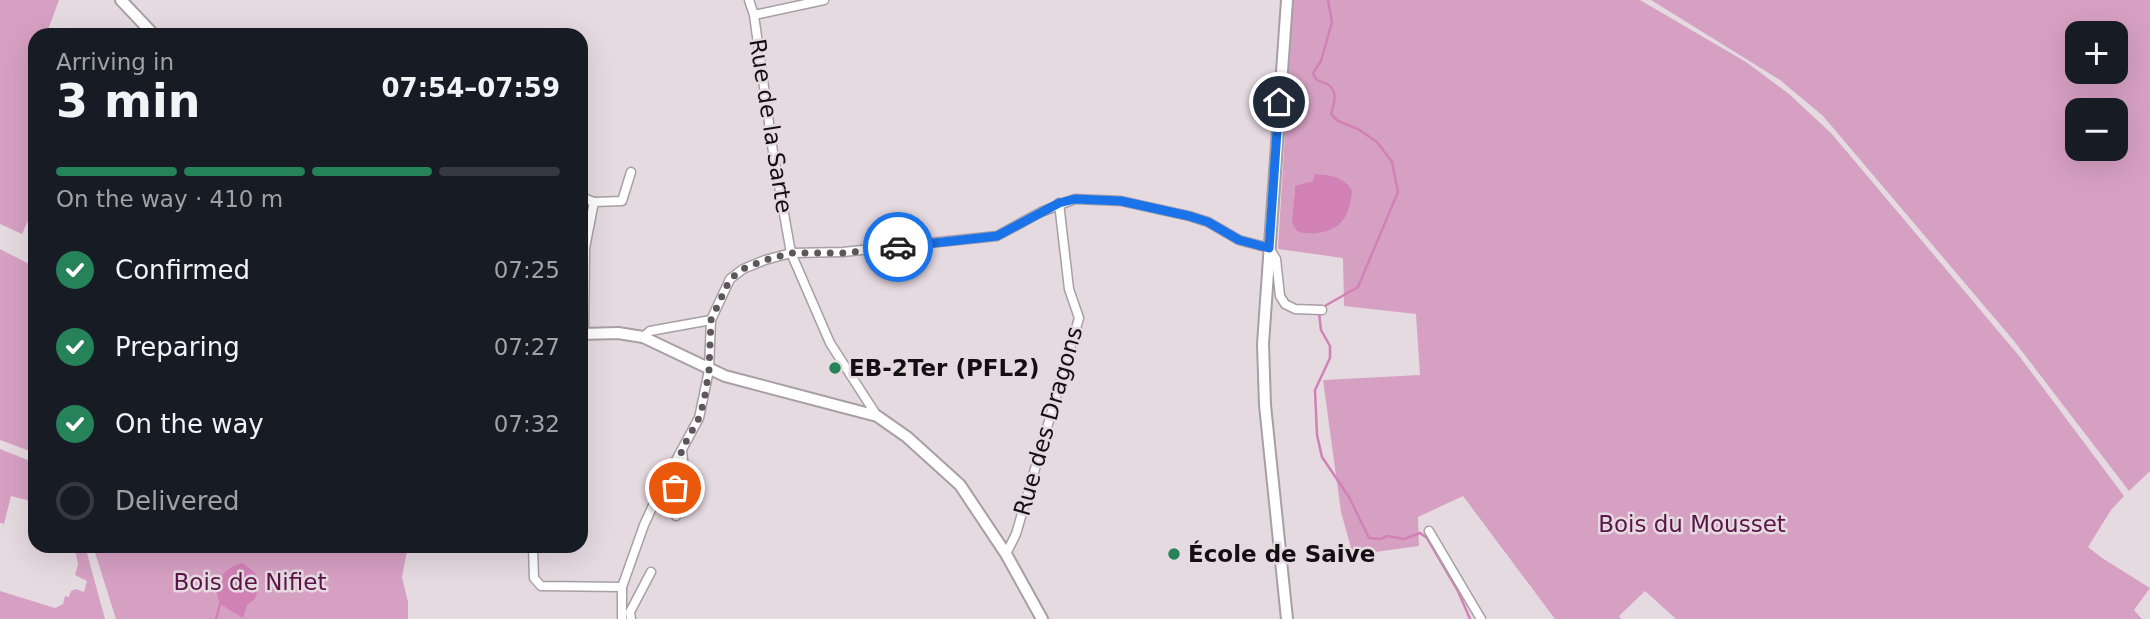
<!DOCTYPE html>
<html lang="en">
<head>
<meta charset="utf-8">
<style>
  :root { --surface:#171b24; --page:#20242c; --text:#f1f3f6; --muted:#9ea1a6; --line:#363941; --accent:#268258 }
  body { margin:0; font-family:"DejaVu Sans",sans-serif; background:var(--page); color:var(--text); height:100vh; display:flex; flex-direction:column; font-size:26px; white-space:nowrap }
  * { box-sizing:border-box; margin:0 }
  p { font-size:23px; color:var(--muted) }
  .icon { flex:none; width:38px; height:38px; fill:none; stroke:currentColor; stroke-width:2; stroke-linecap:round; stroke-linejoin:round }
  .map { position:relative; flex:1; overflow:hidden }
  .details { position:absolute; left:28px; top:28px; width:560px; height:525px; display:flex; flex-direction:column; background:var(--surface); border-radius:21px; box-shadow:0 7px 28px #0002 }
  .details>* { flex:none }
  .buttons { position:absolute; left:2065px; top:21px; display:grid; gap:14px }
  .buttons a { display:grid; place-items:center; width:63px; height:63px; border-radius:14px; background:var(--surface); box-shadow:0 7px 28px #0002; font-size:35px }
  .pin { position:absolute; display:grid; place-items:center; width:60px; height:60px; color:#fff; margin:-30px; border:4px solid #fff; border-radius:50%; box-shadow:0 2px 7px #0007 }
  .courier { position:absolute; display:grid; place-items:center; width:70px; height:70px; margin:-35px; border:5px solid #1a73e8; border-radius:50%; background:#fff; color:#222; box-shadow:0 2px 9px #0007 }
  .summary em { font-style:normal; font-weight:700 }
  .summary div { display:flex; flex-direction:column-reverse }
  .summary { display:flex; align-items:center; justify-content:space-between; height:119px; padding:0 28px }
  h1 { font-size:46px; font-weight:700; line-height:52px }
  .bar { display:grid; grid-template-columns:repeat(4,1fr); gap:10px 7px; align-content:center; height:84px; padding:0 28px }
  .bar i { height:9px; border-radius:5px; background:var(--line) }
  .bar .on { background:var(--accent) }
  .bar p { grid-column:span 4 }
  ol { padding:0 28px; list-style:none }
  li { display:flex; align-items:center; gap:21px; height:77px }
  li p { margin-inline-start:auto }
  li .icon { padding:7px; border-radius:50%; background:var(--accent); color:#fff; stroke-width:4 }
  li:last-child { color:var(--muted) }
  li i { width:38px; height:38px; border:4px solid var(--line); border-radius:50% }
  .map>svg:first-child { display:block }
  .green { fill:#d6a0c3; fill-rule:evenodd }
  .water { fill:#d181b6 }
  .lines { fill:none; stroke-linecap:round; stroke-linejoin:round }
  .stream { stroke:#d181b6; stroke-width:2.5 }
  .street-casing { stroke:#a89ea4; stroke-width:11 }
  .secondary-casing { stroke:#a89ea4; stroke-width:14 }
  .street { stroke:#fff; stroke-width:8 }
  .secondary { stroke:#fff; stroke-width:10 }
  .done { stroke:#5e575a; stroke-width:7; stroke-dasharray:0 12.6 }
  .route { stroke:#1a73e8; stroke-width:9 }
  .poi-dot { fill:#268258; stroke:#e6dae1; stroke-width:2.5 }
  .labels { text-anchor:middle; dominant-baseline:central; stroke-width:5; stroke-linejoin:round; paint-order:stroke }
  .street-label { font-size:23px; fill:#141012; stroke:#e6dae1 }
  .poi-label { font-size:23px; font-weight:bold; fill:#141012; stroke:#e6dae1; text-anchor:start }
  .park-label { font-size:23px; fill:#5b1348; stroke:#e6dae1 }
</style>
</head>
<body>
<div class="map">
<svg width="2150" height="619" viewBox="0 0 2150 619">
  <rect width="100%" height="100%" fill="#e6dae1"/>
  <path class="green" d="M0 0H59L46 35H35V205L22 234 0 224Z
    M1293 0H1640L1746 62 1789 94 1831 133 2020 357 2124 496 2111 510 2088 547 2102 558 2150 588 2134 610 2142 619H1676L1645 591 1619 616 1621 619H1555L1463 496 1418 517 1419 546 1353 555 1341 512 1323 380 1420 375 1416 314 1344 306 1343 258 1278 249ZM1314 174 1340 179 1343 221 1326 230 1308 234 1294 203 1295 188 1313 181Z
    M1651 0H2150V471L2129 491 2014 341 1823 116 1780 80ZM2077 33H2116V72H2077ZM2077 110H2116V149H2077Z
    M0 249 35 267V453L0 440Z
    M0 449 35 463V502L11 496 4 524 0 523Z
    M74 546H85L105 619H0V591L55 608 63 604 65 596 69 597 71 591 76 589 84 592 87 581 75 575 78 564Z
    M93 546H408L402 577 408 602V619H116Z"/>
  <path class="water" d="M1314 174C1329 175 1344 176 1352 191 1351 201 1349 211 1344 219 1335 232 1311 237 1297 231L1292 223 1295 188V186L1313 181Z
    M243 563 255 573 260 583 255 599 247 605 243 618 220 604 215 587C222 574 228 566 243 563Z"/>
  <g class="lines">
    <path class="stream" d="M1323 307 1358 287 1398 192 1392 162 1377 142 1358 129 1338 121 1331 114C1334 104 1339 91 1327 84 1324 82 1319 82 1316 79L1313 73 1321 61 1332 22 1328 0
      M1319 313 1321 330 1330 346V358L1315 390 1317 435 1322 457 1349 497 1369 538 1380 539 1388 536 1404 539 1420 533 1427 538 1458 591 1470 619
      M216 619 220 604"/>
    <defs>
      <path id="street" d="M749 0 754 15 773 152 791 253 830 343 877 416
        M754 15 824 0
        M581 197 594 202 622 201 631 172
        M584 334 585 248 594 202
        M643 337 650 331 711 320
        M676 516 671 500 684 470 682 451
        M1429 531 1481 619
        M533 546 534 578 541 586 622 587
        M1006 554 1016 534 1079 318 1069 289 1059 203
        M622 619V587L644 525 662 486 699 418 709 370 711 320 730 279 743 269 765 260 791 253 843 252 997 236 1041 212 1075 199 1121 201 1189 216 1208 222 1239 240 1269 248 1276 259 1280 296 1285 304 1295 309 1322 310
        M631 619 630 612 651 572"/>
      <path id="secondary" d="M121 0 154 35
        M1287 0 1263 344 1265 405 1287 619
        M581 334 618 333 643 337 725 376 877 416 907 437 960 485 1006 554 1042 619"/>
    </defs>
    <use href="#street" class="street-casing"/>
    <use href="#secondary" class="secondary-casing"/>
    <use href="#street" class="street"/>
    <use href="#secondary" class="secondary"/>
  </g>
  <g class="lines">
    <path class="done" d="M675 488 684 470 681 451 699 418 704 401 709 370 711 320 730 279 743 269 765 260 791 253H843L898 247"/>
    <path class="route" d="M898 247 997 236 1059 203 1075 199 1121 201 1189 216 1208 222 1239 240 1269 248 1279 102"/>
  </g>
  <g class="poi-dot">
    <circle cx="835" cy="368" r="7"/>
    <circle cx="1174" cy="554" r="7"/>
  </g>
  <g class="labels">
    <g class="street-label">
      <text transform="translate(771 126) rotate(81)">Rue de la Sarte</text>
      <text transform="translate(1048 421) rotate(-74)">Rue des Dragons</text>
    </g>
    <g class="poi-label">
      <text x="849" y="368">EB-2Ter (PFL2)</text>
      <text x="1188" y="554">École de Saive</text>
    </g>
    <g class="park-label">
      <text x="1692" y="524">Bois du Mousset</text>
      <text x="250" y="582">Bois de Nifiet</text>
    </g>
  </g>
</svg>
<div class="buttons">
<a>+</a>
<a>−</a>
</div>
<div class="pin" style="left:675px;top:488px;background:#ea580c"><svg class="icon" aria-label="bag" viewBox="0 0 24 24"><path d="M5 8h14l-1 12H6zM9 8a3 3 0 0 1 6 0"/></svg></div>
<div class="pin" style="left:1279px;top:102px;background:#1f2937"><svg class="icon" aria-label="home" viewBox="0 0 24 24"><path d="M3 11l9-7 9 7M6 9v11h12V9"/></svg></div>
<div class="courier" style="left:898px;top:247px"><svg class="icon" aria-label="car" viewBox="0 0 24 24"><path d="M5 17H2v-5l4-1 3-4h7l3 4 3 1v5h-3M9 17h6M6 11h13"/><circle cx="7" cy="17" r="2"/><circle cx="17" cy="17" r="2"/></svg></div>
<section class="details">
<div class="summary"><div><h1>3 min</h1><p>Arriving in</p></div><em>07:54–07:59</em></div>
<div class="bar"><i class="on"></i><i class="on"></i><i class="on"></i><i></i><p>On the way · 410 m</p></div>
<ol>
<li><svg class="icon" aria-label="check" viewBox="0 0 24 24"><path d="M5 12l5 5 9-10"/></svg>Confirmed<p>07:25</p></li>
<li><svg class="icon" aria-label="check" viewBox="0 0 24 24"><path d="M5 12l5 5 9-10"/></svg>Preparing<p>07:27</p></li>
<li><svg class="icon" aria-label="check" viewBox="0 0 24 24"><path d="M5 12l5 5 9-10"/></svg>On the way<p>07:32</p></li>
<li><i></i>Delivered</li>
</ol>
</section>
</div>
</body>
</html>
